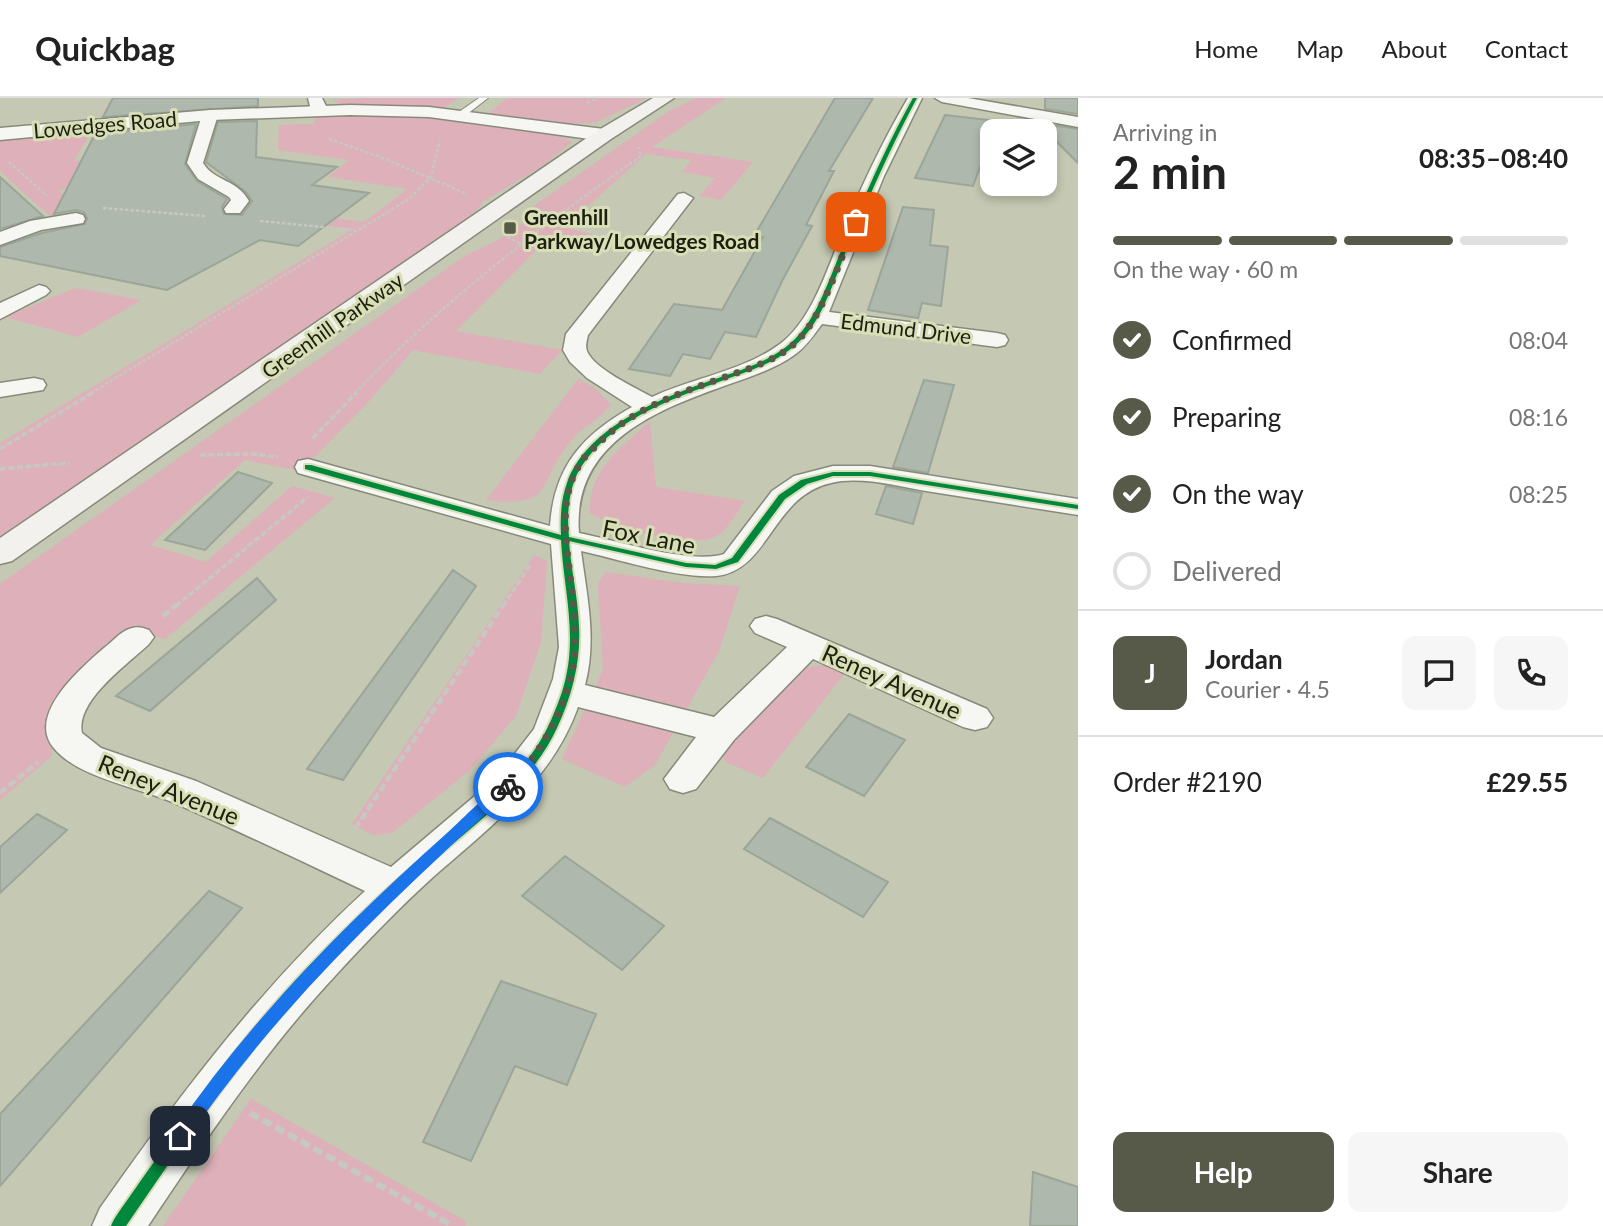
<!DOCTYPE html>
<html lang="en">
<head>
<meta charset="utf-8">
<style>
  :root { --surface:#fff; --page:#f6f6f6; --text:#222; --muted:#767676; --line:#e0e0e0; --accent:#585a49 }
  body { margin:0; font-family:Lato,sans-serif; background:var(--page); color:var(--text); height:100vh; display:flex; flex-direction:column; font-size:26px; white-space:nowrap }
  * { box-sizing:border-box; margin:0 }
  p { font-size:23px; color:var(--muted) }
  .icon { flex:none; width:38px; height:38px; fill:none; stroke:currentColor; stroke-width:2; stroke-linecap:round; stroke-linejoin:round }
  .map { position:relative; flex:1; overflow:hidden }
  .sheet { display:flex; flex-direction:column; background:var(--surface); width:525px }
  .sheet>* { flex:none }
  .tools { position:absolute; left:980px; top:21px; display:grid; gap:14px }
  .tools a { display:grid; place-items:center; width:77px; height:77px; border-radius:14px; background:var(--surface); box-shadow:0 4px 10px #0003; font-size:35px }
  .pin { position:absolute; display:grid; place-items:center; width:60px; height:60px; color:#fff; margin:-30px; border-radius:14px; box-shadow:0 4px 10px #0006 }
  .courier { position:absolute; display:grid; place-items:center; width:70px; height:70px; margin:-35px; border:5px solid #1a73e8; border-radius:50%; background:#fff; color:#222; box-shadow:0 2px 9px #0007 }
  .summary em { font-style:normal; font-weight:700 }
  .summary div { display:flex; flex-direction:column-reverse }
  .summary { display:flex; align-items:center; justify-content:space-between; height:119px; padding:0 35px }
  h1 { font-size:46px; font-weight:700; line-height:52px }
  .bar { display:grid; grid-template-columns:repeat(4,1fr); gap:10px 7px; align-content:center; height:84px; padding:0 35px }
  .bar i { height:9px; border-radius:5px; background:var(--line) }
  .bar .current { background:var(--accent) }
  .bar p { grid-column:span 4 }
  .line { display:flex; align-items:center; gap:18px; padding:0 35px; border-top:2px solid var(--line) }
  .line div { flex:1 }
  .round { display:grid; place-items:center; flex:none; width:74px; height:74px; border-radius:14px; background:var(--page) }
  ol { padding:0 35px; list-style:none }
  li { display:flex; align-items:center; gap:21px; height:77px }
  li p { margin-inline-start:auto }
  li .icon { padding:7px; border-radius:50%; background:var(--accent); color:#fff; stroke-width:4 }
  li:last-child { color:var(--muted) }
  li i { width:38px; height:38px; border:4px solid var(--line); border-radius:50% }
  .cta { display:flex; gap:14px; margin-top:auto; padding:14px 35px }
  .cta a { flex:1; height:80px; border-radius:14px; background:var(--accent); color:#fff; font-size:28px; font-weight:700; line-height:80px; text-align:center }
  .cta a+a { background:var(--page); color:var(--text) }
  header { display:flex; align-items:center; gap:42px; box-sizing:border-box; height:98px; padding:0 35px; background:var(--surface); border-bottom:2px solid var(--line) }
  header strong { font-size:33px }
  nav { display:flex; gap:38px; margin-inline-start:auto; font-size:24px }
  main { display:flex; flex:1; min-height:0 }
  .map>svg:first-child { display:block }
  .green { fill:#deb0b9 }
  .building { fill:#aeb8ac; stroke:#9ba598; stroke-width:2 }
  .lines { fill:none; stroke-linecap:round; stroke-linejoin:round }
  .service-casing { stroke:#888a79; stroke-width:2 }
  .minor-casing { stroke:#888a79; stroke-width:3 }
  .tertiary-casing { stroke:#888a79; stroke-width:3 }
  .secondary-casing { stroke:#888a79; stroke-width:3 }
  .path-far3 { stroke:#c7c8c1; stroke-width:2.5; stroke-dasharray:3.5 2; stroke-linecap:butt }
  .path-far2 { stroke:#c7c8c1; stroke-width:3.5; stroke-dasharray:6 2.5; stroke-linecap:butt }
  .path-far1 { stroke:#c7c8c1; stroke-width:4.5; stroke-dasharray:8 3.5; stroke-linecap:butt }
  .path { stroke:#c7c8c1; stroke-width:6; stroke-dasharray:10 4.5; stroke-linecap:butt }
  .service { fill:#f6f7f3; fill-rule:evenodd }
  .minor { fill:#f6f7f3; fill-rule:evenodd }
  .tertiary { fill:#f6f7f3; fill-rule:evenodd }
  .secondary { fill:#f2f1ed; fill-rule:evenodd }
  .cycleway-casing { stroke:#d8deb6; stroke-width:4 }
  .cycleway { fill:#00873e; fill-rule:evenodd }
  .route { fill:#1a73e8 }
  .done { stroke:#585a49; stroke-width:7; stroke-dasharray:0 12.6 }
  .poi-dot { fill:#585a49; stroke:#d8deb6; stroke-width:2.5 }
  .labels { text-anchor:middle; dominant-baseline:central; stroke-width:6; stroke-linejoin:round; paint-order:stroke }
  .far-street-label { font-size:21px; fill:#1d1f10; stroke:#d8deb6 }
  .far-poi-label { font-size:21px; font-weight:bold; fill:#1d1f10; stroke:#d8deb6; text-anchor:start }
  .street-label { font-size:24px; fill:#1d1f10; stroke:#d8deb6 }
</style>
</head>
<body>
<header>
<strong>Quickbag</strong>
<nav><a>Home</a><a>Map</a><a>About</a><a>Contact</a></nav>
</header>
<main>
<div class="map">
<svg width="1078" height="1128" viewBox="0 0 1078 1128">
  <rect width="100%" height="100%" fill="#c5c8b2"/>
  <path class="green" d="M362 0H459L442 11 342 8 333 2Z
    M514 0H647L594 25 551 26 488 16 506 1Z
    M697 0H726L652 49 753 64 721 102 699 98 715 80 683 74 691 62 646 56 564 129 610 141 598 154 542 146 456 233 562 252 540 276 413 252 371 301 301 373 245 362 150 447 206 464 292 388 335 400 165 541 129 532 48 624 52 658 0 702V486L466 157C492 145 520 135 534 108L669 13Z
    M393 16C430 19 545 25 572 44L542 68 484 103 466 124 0 443V345L353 131 252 119 260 110 364 124 408 91 328 79 349 62 278 52 279 27 314 26 316 18Z
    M161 27H185L187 33 88 39 74 63 128 61 125 72 57 93 89 108 51 118C32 104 18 88 0 73V43Z
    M75 190 141 202 78 239 5 219Z
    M578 281 595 290 611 307C599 322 581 329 570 344 535 388 556 410 486 402Z
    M650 323 656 389 745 403C736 415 727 435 712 440 686 449 612 430 590 415 588 371 622 350 650 323Z
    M534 457 547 463 541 544 516 618 469 673 392 735 373 737 352 726Z
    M606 474 683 485 740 488 719 553 655 667 625 689 562 661 603 572 598 485Z
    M823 567 845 575 763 680 726 664 720 651 799 570Z
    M251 1001 467 1124 465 1128H163Z"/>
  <path class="building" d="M113 0H258V8L103 19Z
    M835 0H873L829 73H834L806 127 812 128 782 183 756 239 725 234 710 261 683 256 670 278 629 271 674 206 722 212 763 139 754 138Z
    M1045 0H1078V16L1045 11Z
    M945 17 997 23 973 88 915 80Z
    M257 23 256 59 337 69 312 87 369 95 298 148 260 142 167 192 0 158V149L42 135 85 126 87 120 84 114 76 112 54 116 95 36 196 26 185 66 197 83 227 101 222 109 224 116 242 117 252 103 246 94 206 64 218 24Z
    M1045 26 1078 31V65L1045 32Z
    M0 79 43 118 0 131Z
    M903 109 934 112 930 147 948 149 941 208 922 205 918 220 868 212Z
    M924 282 954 287 928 375 893 369Z
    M238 374 272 385 205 452 165 442Z
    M886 388 922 395 913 426 876 416Z
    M453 472 476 488 343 682 307 671Z
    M257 480 276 502 150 613 116 598Z
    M849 616 905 642 864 698 806 669Z
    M37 716 67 732 0 795V749Z
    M770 720 888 784 863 819 744 751Z
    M565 758 664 828 622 872 522 798Z
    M209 793 242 810 0 1088V1016Z
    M501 883 596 916 567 987 515 968 471 1063 423 1044Z
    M1033 1074 1078 1089V1128H1030Z"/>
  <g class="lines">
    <defs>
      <path id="service" d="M479 0H488L462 20H456V16Z"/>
      <path id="minor" d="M308 0H322L326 8 319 16H309L306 13 310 8Z
        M908 0H922L884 78 829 214 997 235 1005 237 1008 242 1005 247 997 249 822 226C814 237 807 247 797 255 776 271 749 279 724 288 654 313 572 346 579 435 615 442 692 467 724 456L772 393 794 378 833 368H870L1078 401V417C1027 409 977 401 926 393 896 388 861 378 831 385 772 398 769 473 716 478 679 481 618 461 581 453 587 498 597 542 585 587L714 619 787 549 755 535 750 528 755 521 766 518 777 521 987 611 993 620 987 629 975 632 963 629 813 561 734 642 696 691 683 695 670 691 664 681 696 639 578 609C551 684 490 729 432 780 398 811 366 844 335 878 264 954 206 1041 148 1128H92L100 1110C180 996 262 888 365 793 301 763 237 732 172 704 137 689 76 679 53 649 27 616 81 570 104 550 112 544 120 534 129 531 137 528 142 529 149 532L154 539 149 546C128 566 75 603 82 635L101 650 196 683 391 769 496 680 534 631 553 581 559 549 551 446 298 375 295 369 298 363 308 361 550 428C554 369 582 337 632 309L587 280 570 264 563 252 566 236 678 96 684 95 693 100 588 237C587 242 585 248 587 253 594 271 636 290 652 299 693 280 743 273 780 246 815 220 831 159 848 120 866 79 885 39 908 0Z
        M935 0H968L1078 19V29L942 4Z
        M210 12 218 17 203 65C215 84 237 81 249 103L240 115H226L224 111 231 102 229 99 198 81 187 65 202 17Z
        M76 115 83 117 85 121 83 125 41 132 0 147V134L30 123Z
        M39 187 46 189 50 193 46 197 0 221V205Z
        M34 280 43 282 46 287 43 292 0 299V285Z"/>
      <path id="tertiary" d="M350 7 429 9 604 31 613 37 604 43 429 19 350 17 210 22 0 42V30L210 12Z"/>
      <path id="secondary" d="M653 0H674L611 41 12 463 0 466V440L597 33Z"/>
    </defs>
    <use href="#service" class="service-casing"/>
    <use href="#minor" class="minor-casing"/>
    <use href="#tertiary" class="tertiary-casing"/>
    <use href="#secondary" class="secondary-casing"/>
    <path class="path-far3" d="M587 5 598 0
      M329 41 378 58 467 96
      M9 64 47 98
      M103 110 205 118
      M534 121 617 140
      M260 123 355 132
      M507 139 522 146
      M66 185 147 199
      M91 295 409 101 431 79 440 42
      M355 295C441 205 539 130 641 58L638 49"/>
    <path class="path-far2" d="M313 340 357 294
      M0 351 94 294
      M200 357 252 356 278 359
      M0 371 69 365
      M176 508 308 399
      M503 508 530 467"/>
    <path class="path-far1" d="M163 518 178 506
      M0 695 38 664
      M355 731 504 506"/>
    <path class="path" d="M250 1015 453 1128"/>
    <use href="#service" class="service"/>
    <use href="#minor" class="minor"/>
    <use href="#tertiary" class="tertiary"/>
    <use href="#secondary" class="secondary"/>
    <defs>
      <path id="cycleway" d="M913 0H917C896 39 878 79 860 120 853 136 846 152 840 169 828 198 818 230 792 250 770 268 742 275 716 285 665 303 599 328 575 381 568 399 567 420 569 439L686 465 715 467 732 460 779 397 801 382 833 374H870L1078 407V411L870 378H833L807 386 785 401 738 464 716 471 686 469 569 443C571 472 578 499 579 528 581 563 572 598 557 630 529 690 471 729 423 771 394 796 366 824 339 852 258 936 192 1031 126 1128H111C115 1118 122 1110 128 1101 140 1084 152 1066 165 1049 200 999 237 949 278 902 311 864 348 828 385 793 435 746 497 708 535 651 547 634 555 614 562 594 579 540 564 496 561 442L305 371V367H311L561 437C560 420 561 401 567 385 585 332 656 302 704 285 732 275 762 267 786 249 812 229 823 197 835 168 841 152 849 136 856 119 873 79 891 39 913 0Z"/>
    </defs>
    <use href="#cycleway" class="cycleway-casing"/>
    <use href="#cycleway" class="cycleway"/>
  </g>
  <path class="route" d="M508 684 514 689 512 692C391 802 278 908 185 1044L180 1046 174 1044 171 1038 174 1033C251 921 346 825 447 735 463 721 490 691 508 684Z"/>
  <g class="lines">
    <path class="done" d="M508 689C542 656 574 597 575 548 576 522 572 495 569 469 565 434 560 397 580 366 584 358 592 352 598 346 634 309 681 295 728 278 753 269 779 262 798 242 823 218 842 156 856 124"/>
  </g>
  <rect class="poi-dot" x="503" y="123" width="14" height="14" rx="3.5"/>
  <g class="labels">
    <g class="far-street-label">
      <text transform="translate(105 26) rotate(-5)">Lowedges Road</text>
      <text transform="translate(332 227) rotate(-35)">Greenhill Parkway</text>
      <text transform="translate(906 230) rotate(7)">Edmund Drive</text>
    </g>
    <g class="far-poi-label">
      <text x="524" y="118">Greenhill<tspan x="524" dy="24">Parkway/Lowedges Road</tspan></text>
    </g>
    <g class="street-label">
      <text transform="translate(649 438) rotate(11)">Fox Lane</text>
      <text transform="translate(892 583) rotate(24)">Reney Avenue</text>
      <text transform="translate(169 691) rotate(22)">Reney Avenue</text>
    </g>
  </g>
</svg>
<div class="tools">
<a><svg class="icon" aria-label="layers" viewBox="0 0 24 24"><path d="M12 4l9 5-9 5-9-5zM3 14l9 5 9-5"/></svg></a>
</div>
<div class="pin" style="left:856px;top:124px;background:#ea580c"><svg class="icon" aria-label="bag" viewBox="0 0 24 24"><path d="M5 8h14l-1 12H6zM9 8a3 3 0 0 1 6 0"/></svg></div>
<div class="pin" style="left:180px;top:1038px;background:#1f2937"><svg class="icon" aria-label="home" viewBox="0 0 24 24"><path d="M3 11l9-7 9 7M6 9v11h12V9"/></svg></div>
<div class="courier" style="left:508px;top:689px"><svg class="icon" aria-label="bike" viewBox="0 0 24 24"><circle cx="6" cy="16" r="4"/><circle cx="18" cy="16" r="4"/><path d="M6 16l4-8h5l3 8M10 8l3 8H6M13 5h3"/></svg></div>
</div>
<section class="sheet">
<div class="summary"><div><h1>2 min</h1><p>Arriving in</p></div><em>08:35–08:40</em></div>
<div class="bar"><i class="current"></i><i class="current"></i><i class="current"></i><i></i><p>On the way · 60 m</p></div>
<ol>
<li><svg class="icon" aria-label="check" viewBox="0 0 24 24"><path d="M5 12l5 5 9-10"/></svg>Confirmed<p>08:04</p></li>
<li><svg class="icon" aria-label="check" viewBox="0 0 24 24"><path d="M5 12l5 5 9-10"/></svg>Preparing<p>08:16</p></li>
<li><svg class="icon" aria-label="check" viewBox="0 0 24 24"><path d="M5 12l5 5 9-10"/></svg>On the way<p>08:25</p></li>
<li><i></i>Delivered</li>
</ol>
<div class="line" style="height:126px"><b class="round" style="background:var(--accent);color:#fff">J</b><div><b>Jordan</b><p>Courier · 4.5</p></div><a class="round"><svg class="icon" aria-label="chat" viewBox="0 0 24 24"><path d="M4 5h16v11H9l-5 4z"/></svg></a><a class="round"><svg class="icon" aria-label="phone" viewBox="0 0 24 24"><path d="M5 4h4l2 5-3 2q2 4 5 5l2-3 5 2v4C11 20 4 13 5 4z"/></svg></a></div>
<div class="line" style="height:91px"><div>Order #2190</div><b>£29.55</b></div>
<div class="cta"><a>Help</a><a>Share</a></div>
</section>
</main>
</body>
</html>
